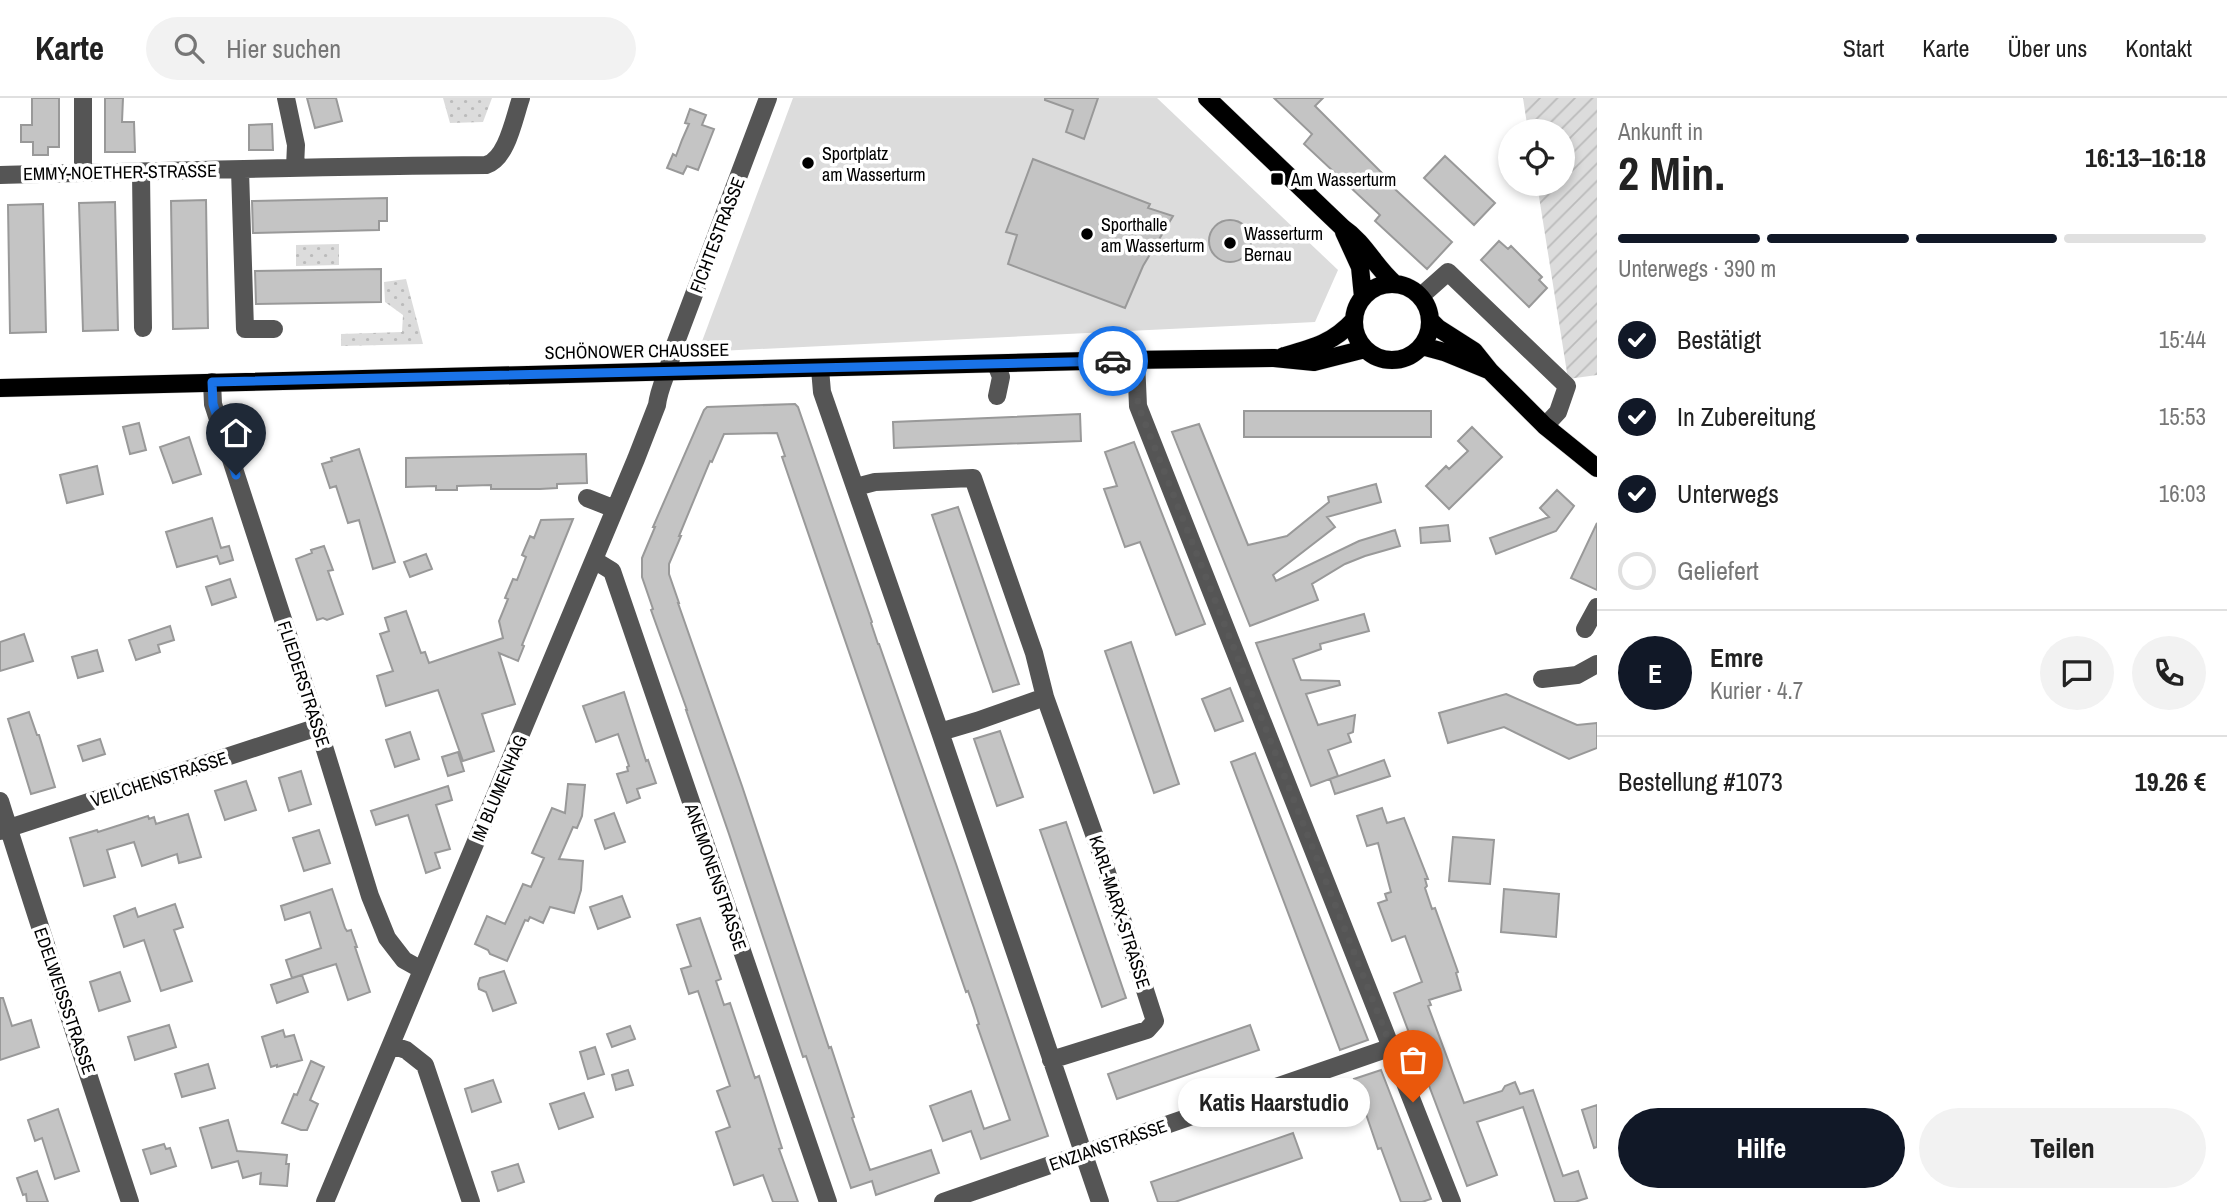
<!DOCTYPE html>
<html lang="de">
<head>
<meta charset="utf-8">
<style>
  :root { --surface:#fff; --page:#f2f2f2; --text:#222; --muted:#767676; --line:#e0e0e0; --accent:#111827 }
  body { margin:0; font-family:"Archivo Narrow",sans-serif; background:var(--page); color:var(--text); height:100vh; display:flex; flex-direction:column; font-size:26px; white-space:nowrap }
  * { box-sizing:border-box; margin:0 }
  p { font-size:23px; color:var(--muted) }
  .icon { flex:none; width:38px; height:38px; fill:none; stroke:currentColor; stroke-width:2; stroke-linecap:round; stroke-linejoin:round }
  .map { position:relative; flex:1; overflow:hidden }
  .details { display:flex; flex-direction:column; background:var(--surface); width:630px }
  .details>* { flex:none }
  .buttons { position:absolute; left:1498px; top:21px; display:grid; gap:14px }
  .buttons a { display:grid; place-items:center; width:77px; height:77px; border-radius:50%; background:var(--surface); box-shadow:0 4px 10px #0003; font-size:35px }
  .pin { position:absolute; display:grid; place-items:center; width:60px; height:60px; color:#fff; margin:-72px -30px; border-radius:50% 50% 50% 0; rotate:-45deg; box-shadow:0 0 7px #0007 }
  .pin .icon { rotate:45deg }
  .courier { position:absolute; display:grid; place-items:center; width:70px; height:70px; margin:-35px; border:5px solid #1a73e8; border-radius:50%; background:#fff; color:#222; box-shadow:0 2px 9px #0007 }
  .bubble { position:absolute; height:49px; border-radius:24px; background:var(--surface); box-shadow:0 4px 10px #0003; font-size:23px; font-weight:700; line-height:49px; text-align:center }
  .headline em { font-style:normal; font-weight:700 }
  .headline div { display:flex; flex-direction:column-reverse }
  .headline { display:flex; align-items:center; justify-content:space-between; height:119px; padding:0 21px }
  h1 { font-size:46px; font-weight:700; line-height:52px }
  .bar { display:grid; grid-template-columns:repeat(4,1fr); gap:10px 7px; align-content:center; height:84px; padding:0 21px }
  .bar i { height:9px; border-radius:5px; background:var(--line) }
  .bar .selected { background:var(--accent) }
  .bar p { grid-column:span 4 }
  .line { display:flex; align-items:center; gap:18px; padding:0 21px; border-top:2px solid var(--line) }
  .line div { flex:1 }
  .round { display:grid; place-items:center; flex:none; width:74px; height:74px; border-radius:37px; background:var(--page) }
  ol { padding:0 21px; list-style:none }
  li { display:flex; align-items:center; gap:21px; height:77px }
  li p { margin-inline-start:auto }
  li .icon { padding:7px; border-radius:50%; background:var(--accent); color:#fff; stroke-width:4 }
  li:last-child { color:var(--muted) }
  li i { width:38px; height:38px; border:4px solid var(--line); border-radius:50% }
  .button { display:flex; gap:14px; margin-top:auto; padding:14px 21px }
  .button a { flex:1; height:80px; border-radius:42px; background:var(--accent); color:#fff; font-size:28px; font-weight:700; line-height:80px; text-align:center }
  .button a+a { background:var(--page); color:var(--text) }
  header { display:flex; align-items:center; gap:42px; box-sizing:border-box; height:98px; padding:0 35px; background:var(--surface); border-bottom:2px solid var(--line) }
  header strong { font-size:33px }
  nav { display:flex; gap:38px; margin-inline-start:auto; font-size:24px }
  .search { width:490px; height:63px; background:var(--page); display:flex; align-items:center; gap:18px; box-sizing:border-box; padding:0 24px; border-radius:38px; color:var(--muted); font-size:26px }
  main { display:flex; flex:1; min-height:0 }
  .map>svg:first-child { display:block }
  .park { fill:url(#park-dots) }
  .garden { fill:url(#garden-furrows) }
  .pitch { fill:#dcdcdc }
  .building { fill:#c4c4c4; stroke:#999; stroke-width:2 }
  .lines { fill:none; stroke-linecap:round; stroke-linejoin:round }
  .major-casing { stroke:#dbdbdb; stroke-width:19 }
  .minor { stroke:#555; stroke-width:18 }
  .major { stroke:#000; stroke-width:18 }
  .done { stroke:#595959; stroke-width:7; stroke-dasharray:0 12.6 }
  .route { stroke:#1a73e8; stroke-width:9 }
  .poi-dot { fill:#000; stroke:#fff; stroke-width:2.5 }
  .labels { text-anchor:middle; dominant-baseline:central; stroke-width:7; stroke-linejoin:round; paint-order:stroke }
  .poi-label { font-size:18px; fill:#000; stroke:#fff; text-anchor:start }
  .street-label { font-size:18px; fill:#000; stroke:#fff }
</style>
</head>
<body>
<header>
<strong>Karte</strong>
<div class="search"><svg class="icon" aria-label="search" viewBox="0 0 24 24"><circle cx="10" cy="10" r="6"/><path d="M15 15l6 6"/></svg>Hier suchen</div>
<nav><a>Start</a><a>Karte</a><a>Über uns</a><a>Kontakt</a></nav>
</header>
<main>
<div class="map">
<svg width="1597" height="1104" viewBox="0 0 1597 1104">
  <defs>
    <pattern id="park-dots" width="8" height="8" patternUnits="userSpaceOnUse" patternTransform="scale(1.75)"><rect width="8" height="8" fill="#dcdcdc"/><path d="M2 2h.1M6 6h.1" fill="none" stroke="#bbb" stroke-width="1.8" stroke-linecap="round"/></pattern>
    <pattern id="garden-furrows" width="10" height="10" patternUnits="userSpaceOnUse" patternTransform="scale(1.75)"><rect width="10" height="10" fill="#dcdcdc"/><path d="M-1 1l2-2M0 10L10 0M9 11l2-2" fill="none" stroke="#bbb"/></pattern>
  </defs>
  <rect width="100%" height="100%" fill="#fff"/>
  <path class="park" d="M443 0H492L483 24 450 25Z
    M339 146V167L296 168V147Z
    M406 181 423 246 341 248V236L402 234 403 217 385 204 384 184Z"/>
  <path class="garden" d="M1523 0H1597V277L1568 281 1537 86H1563V33H1528Z"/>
  <path class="pitch" d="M793 0H1157L1338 172 1315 224 698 254Z"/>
  <path class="building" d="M32 0H59V49H48V57H33V44H21V27H32Z
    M105 0H123L122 24H134L135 54H105Z
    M307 0H336L342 23 315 30Z
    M1045 0H1098L1084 41 1066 34 1073 12 1045 2Z
    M1274 0H1323L1315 8 1386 79 1384 81 1452 144 1427 171 1375 123 1380 117 1304 46 1312 36Z
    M690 11 706 17 702 27 714 31 698 72 687 68 683 76 667 70 673 56 676 58 682 42 689 26 685 25Z
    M272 26 273 52H249V27Z
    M1445 58 1495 105 1474 127 1424 80Z
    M1033 61 1150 106 1148 110 1173 118 1143 168 1125 210 1008 166 1017 137 1006 134Z
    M387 100V123H379V132L253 135 252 103Z
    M206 102 208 230 173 231 171 103Z
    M115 104 118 232 83 233 79 105Z
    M43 106 46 234 10 235 8 107Z
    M1209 143a21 21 0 1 1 42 0a21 21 0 1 1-42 0Z
    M1499 143 1508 151 1511 148 1542 179 1539 182 1547 190 1529 209 1481 162Z
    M381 171V204L256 206 255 173Z
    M795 306 798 309 872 524 871 525 878 546H879L956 766 1048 1038 981 1061 971 1033 943 1043 930 1008 971 993 984 1031 1010 1022 977 927 979 926 974 910 968 893 966 894 782 359 785 358 777 335 724 336 712 364 710 363 679 438H681L669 466V476L679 505H678L742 688 829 950 831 949 851 1010 854 1019 852 1020 870 1072 931 1052 939 1075 876 1097 872 1083 851 1090 806 958 803 959 729 736 686 612H687L651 512 653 511 642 479V460L655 429H653L704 312 707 309Z
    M1244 313H1431V339H1244Z
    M1080 316 1081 343 894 350 893 324Z
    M139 325 146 352 130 356 123 329Z
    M1199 326 1248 447 1287 438 1329 404 1328 399 1376 386 1381 404 1327 419 1335 429 1273 477 1276 483 1359 443 1395 432 1400 448 1365 458 1345 466 1312 486 1318 502 1250 528 1172 334Z
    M1472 329 1502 359 1449 411 1426 388 1446 368 1449 371 1468 353 1458 343Z
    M189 339 201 376 173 385 160 349Z
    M1134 344 1205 526 1176 537 1140 444 1125 449 1104 391 1117 388 1105 354Z
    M359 351 395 464 373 471 359 422 348 425 336 388 330 390 322 366 332 363 331 360Z
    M586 356 587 385 557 386V390L540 391H491V387L457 388V392H436V388L406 389V360Z
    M97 368 103 396 67 405 60 377Z
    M1557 392 1574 408 1556 433 1496 456 1490 440 1549 419 1540 410Z
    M958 409 1019 586 993 594 932 417Z
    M212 420 221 450 229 448 233 462 220 466 217 458 177 469 166 434Z
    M573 421 522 547 524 548 518 563 499 555 515 606 482 616 494 653 463 663 438 592 386 608 377 578 393 573 380 536 389 533 385 520 406 513 421 555 425 554 429 565 503 540 499 523 508 501 505 500 513 481 517 482 526 459 522 457 530 438 534 440 541 422Z
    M1597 425V492L1571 480Z
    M1448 427 1450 443 1421 445 1420 430Z
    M324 448 333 472 328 473 343 516 327 522 323 520 317 522 296 461 312 455 311 452Z
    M426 456 432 471 410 479 404 464Z
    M230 481 236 499 212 507 206 489Z
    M1364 516 1369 533 1320 546 1321 551 1293 561 1301 582 1339 583 1340 587 1306 596 1318 627 1355 617 1353 634 1348 636 1351 644 1328 652 1338 678 1311 688 1256 545Z
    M170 528 174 542 158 547 160 554 136 562 129 542Z
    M24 536 33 563 0 573V544Z
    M1131 544 1179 686 1154 695 1105 553Z
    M97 552 103 573 78 580 72 559Z
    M1230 590 1243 623 1215 633 1202 601Z
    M624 594 646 663 648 662 656 685 637 691 640 700 627 705 617 676 628 673 627 669 629 668 618 636 596 644 583 608Z
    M1506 596 1577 627 1597 625V650L1569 661 1504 629 1448 645 1439 615Z
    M29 614 37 637H39L55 689 31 696 8 621Z
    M1000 633 1023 699 997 708 974 641Z
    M410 634 419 661 395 669 386 642Z
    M100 641 105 656 83 663 78 648Z
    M458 654 464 673 448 678 442 659Z
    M1255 655 1368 942 1340 952 1231 664Z
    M1384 662 1390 678 1335 696 1330 681Z
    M301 673 311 706 289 713 279 680Z
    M246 683 256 712 225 722 215 693Z
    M568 686 585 687 582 718 577 730 573 729 559 761 583 763 581 792 574 815 550 809 543 825 530 819 528 823 525 822 507 863 490 856 488 852 475 846 487 818 505 826 523 786 531 789 544 760 532 755 552 710 565 715Z
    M448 688 452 702 436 707 450 751 435 755 440 770 426 775 408 717 376 727 371 713Z
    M1382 710 1387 725 1404 720 1428 781H1425L1427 788 1425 790 1432 811 1435 810 1458 874 1456 875 1461 892 1429 902 1431 907 1428 908 1464 1005 1502 993 1505 988 1515 984 1520 996 1533 992 1563 1078 1578 1073 1587 1100 1575 1104H1555L1523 1009 1477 1024 1497 1077 1467 1088 1394 895 1422 884 1405 838 1392 843 1378 805 1387 802 1385 796 1391 794 1378 745 1367 748 1357 718Z
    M614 715 625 744 605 751 595 722Z
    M188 716 201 759 179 765 177 756 142 768 134 744 107 752 115 779 84 788 70 740 97 732 98 734 148 718 149 721 154 719 156 726Z
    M1066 724 1126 900 1102 909 1040 732Z
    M319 732 330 765 304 773 293 740Z
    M1453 739 1494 742 1490 786 1449 783Z
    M332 791 345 830 347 833 351 832 357 849H355L370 894 348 902 336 866 292 880 286 862 321 850 310 814 285 822 281 808Z
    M1504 791 1559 796 1556 839 1501 834Z
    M622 798 630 819 598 831 590 809Z
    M175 806 183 829 174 832 192 883 161 893 144 842 124 849 114 818 135 810 138 819Z
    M700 820 721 881 716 883 724 907 730 905 755 980 759 978 782 1050 779 1051 798 1104H773L763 1077 734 1087 716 1034 730 1029 717 993 730 988 698 893 689 896 681 871 691 868 677 827Z
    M504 873 516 905 493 913 486 894 479 891 478 886 480 880Z
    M120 874 130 903 99 913 90 884Z
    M302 877 308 894 277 905 271 887Z
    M0 900H3L12 928 31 922 39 949 0 962Z
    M169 927 176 949 135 962 128 939Z
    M1250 927 1259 952 1117 1001 1108 976Z
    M630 928 635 941 612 949 607 936Z
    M283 932 285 939 294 937 302 962 277 969V967L271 969 262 939Z
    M595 949 604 976 588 981 580 954Z
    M311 963 324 969 310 1002 318 1006 307 1032H301L282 1025 294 996 297 997Z
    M208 966 215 990 182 999 175 976Z
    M628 972 633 987 616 992 612 977Z
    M1381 972 1431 1101 1422 1104H1401L1381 1050 1378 1051 1354 981Z
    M493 982 501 1004 472 1014 465 991Z
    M584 995 593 1019 559 1031 550 1006Z
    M1597 1007V1049L1594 1050 1582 1012Z
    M58 1011 79 1073 55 1081 42 1040 35 1043 28 1022Z
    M228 1022 237 1053 287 1057 286 1066H289L287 1088 260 1086 261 1075 243 1080 238 1063 212 1070 200 1030Z
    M1293 1035 1302 1060 1175 1104H1158L1151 1084Z
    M164 1046 166 1051 170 1050 176 1068 151 1076 143 1052Z
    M518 1066 524 1084 498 1093 492 1074Z
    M37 1073 48 1104H27L26 1096 23 1097 17 1080Z"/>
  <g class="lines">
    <defs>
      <path id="major" d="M1207 0 1343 130C1365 145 1375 169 1395 186
        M1344 134 1360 169 1363 199
        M1354 224a38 38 0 1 1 76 0a38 38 0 1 1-76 0Z
        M1431 223 1438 230 1474 253 1490 273 1545 328 1597 370
        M1422 248 1444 254 1488 272
        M1284 258C1313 250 1333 245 1354 222
        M0 290 1128 262 1274 260 1314 264 1365 251"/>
    </defs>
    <use href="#major" class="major-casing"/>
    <path class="minor" d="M83 0V75
      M286 0 296 47 295 69
      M240 72 245 231H274
      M141 75 143 230
      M0 77C162 73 324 68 486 67 507 61 514 20 521 0
      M1421 198 1448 174 1567 288 1558 314 1545 328
      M1136 263 1138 308 1452 1104
      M996 266 1001 279 997 298
      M820 271 822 294 940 634 1100 1104
      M212 284 213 306 318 629 370 798 387 840 404 862 422 872
      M856 389 875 384 973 380 1034 555 1045 599 1100 753 1155 923 1147 932 1051 962
      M587 400 615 411
      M594 462 612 473 828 1104
      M1585 531 1597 509
      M1542 581 1577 577 1597 566
      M940 634 977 623 1045 599
      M0 703C42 837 86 970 130 1104
      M0 733 318 629
      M391 947 406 952 425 967 471 1104
      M325 1104 636 361 657 307C659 288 670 271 673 252L768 0
      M943 1104 1392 949"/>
    <use href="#major" class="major"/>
  </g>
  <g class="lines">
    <path class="done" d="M1113 263H1136L1138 307 1413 1004"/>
    <path class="route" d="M236 377 213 306 212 284 1113 263"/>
  </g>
  <g class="poi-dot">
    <circle cx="808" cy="65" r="7"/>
    <rect x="1270" y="74" width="14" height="14" rx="3.5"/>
    <circle cx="1087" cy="136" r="7"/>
    <circle cx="1230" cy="145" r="7"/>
  </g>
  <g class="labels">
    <g class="poi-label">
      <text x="822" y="55">Sportplatz<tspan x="822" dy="21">am Wasserturm</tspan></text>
      <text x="1291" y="81">Am Wasserturm</text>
      <text x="1101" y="126">Sporthalle<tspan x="1101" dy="21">am Wasserturm</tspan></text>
      <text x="1244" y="135">Wasserturm<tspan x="1244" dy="21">Bernau</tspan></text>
    </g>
    <g class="street-label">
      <text transform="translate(120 74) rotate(-1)">EMMY-NOETHER-STRASSE</text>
      <text transform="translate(717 137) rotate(-69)">FICHTESTRASSE</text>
      <text transform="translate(637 253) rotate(-1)">SCHÖNOWER CHAUSSEE</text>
      <text transform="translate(304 586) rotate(72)">FLIEDERSTRASSE</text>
      <text transform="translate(159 681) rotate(-18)">VEILCHENSTRASSE</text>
      <text transform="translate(499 690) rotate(-67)">IM BLUMENHAG</text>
      <text transform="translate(716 779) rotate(71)">ANEMONENSTRASSE</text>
      <text transform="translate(1120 814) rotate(72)">KARL-MARX-STRASSE</text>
      <text transform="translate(65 903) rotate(71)">EDELWEISSSTRASSE</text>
      <text transform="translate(1108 1047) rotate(-19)">ENZIANSTRASSE</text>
    </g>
  </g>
</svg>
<div class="buttons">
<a><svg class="icon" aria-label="locate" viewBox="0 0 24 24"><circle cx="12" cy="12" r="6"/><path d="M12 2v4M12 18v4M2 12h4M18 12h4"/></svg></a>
</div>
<div class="pin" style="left:1413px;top:1004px;background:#ea580c"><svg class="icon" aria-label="bag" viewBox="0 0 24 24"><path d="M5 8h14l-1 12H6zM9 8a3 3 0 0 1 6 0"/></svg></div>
<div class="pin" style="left:236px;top:377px;background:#1f2937"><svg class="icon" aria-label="home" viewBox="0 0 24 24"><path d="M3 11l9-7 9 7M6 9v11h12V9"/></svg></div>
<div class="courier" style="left:1113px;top:263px"><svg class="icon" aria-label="car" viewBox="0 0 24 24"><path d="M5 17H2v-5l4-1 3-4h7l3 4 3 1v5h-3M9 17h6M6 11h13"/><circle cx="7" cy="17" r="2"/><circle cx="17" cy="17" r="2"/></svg></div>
<div class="bubble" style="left:1178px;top:980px;width:192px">Katis Haarstudio</div>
</div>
<section class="details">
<div class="headline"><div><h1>2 Min.</h1><p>Ankunft in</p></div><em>16:13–16:18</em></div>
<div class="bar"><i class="selected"></i><i class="selected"></i><i class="selected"></i><i></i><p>Unterwegs · 390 m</p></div>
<ol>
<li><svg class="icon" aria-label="check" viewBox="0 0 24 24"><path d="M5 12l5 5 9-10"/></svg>Bestätigt<p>15:44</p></li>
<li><svg class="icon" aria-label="check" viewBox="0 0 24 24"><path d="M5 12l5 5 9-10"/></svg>In Zubereitung<p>15:53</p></li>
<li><svg class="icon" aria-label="check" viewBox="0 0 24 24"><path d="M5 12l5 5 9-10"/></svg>Unterwegs<p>16:03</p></li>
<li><i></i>Geliefert</li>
</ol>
<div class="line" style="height:126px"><b class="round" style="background:var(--accent);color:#fff">E</b><div><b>Emre</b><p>Kurier · 4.7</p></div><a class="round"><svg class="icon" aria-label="chat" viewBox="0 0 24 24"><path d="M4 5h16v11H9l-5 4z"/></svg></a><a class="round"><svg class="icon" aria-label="phone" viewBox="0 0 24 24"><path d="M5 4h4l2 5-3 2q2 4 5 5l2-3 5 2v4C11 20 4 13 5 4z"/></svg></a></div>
<div class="line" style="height:91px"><div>Bestellung #1073</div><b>19.26 €</b></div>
<div class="button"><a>Hilfe</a><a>Teilen</a></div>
</section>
</main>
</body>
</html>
